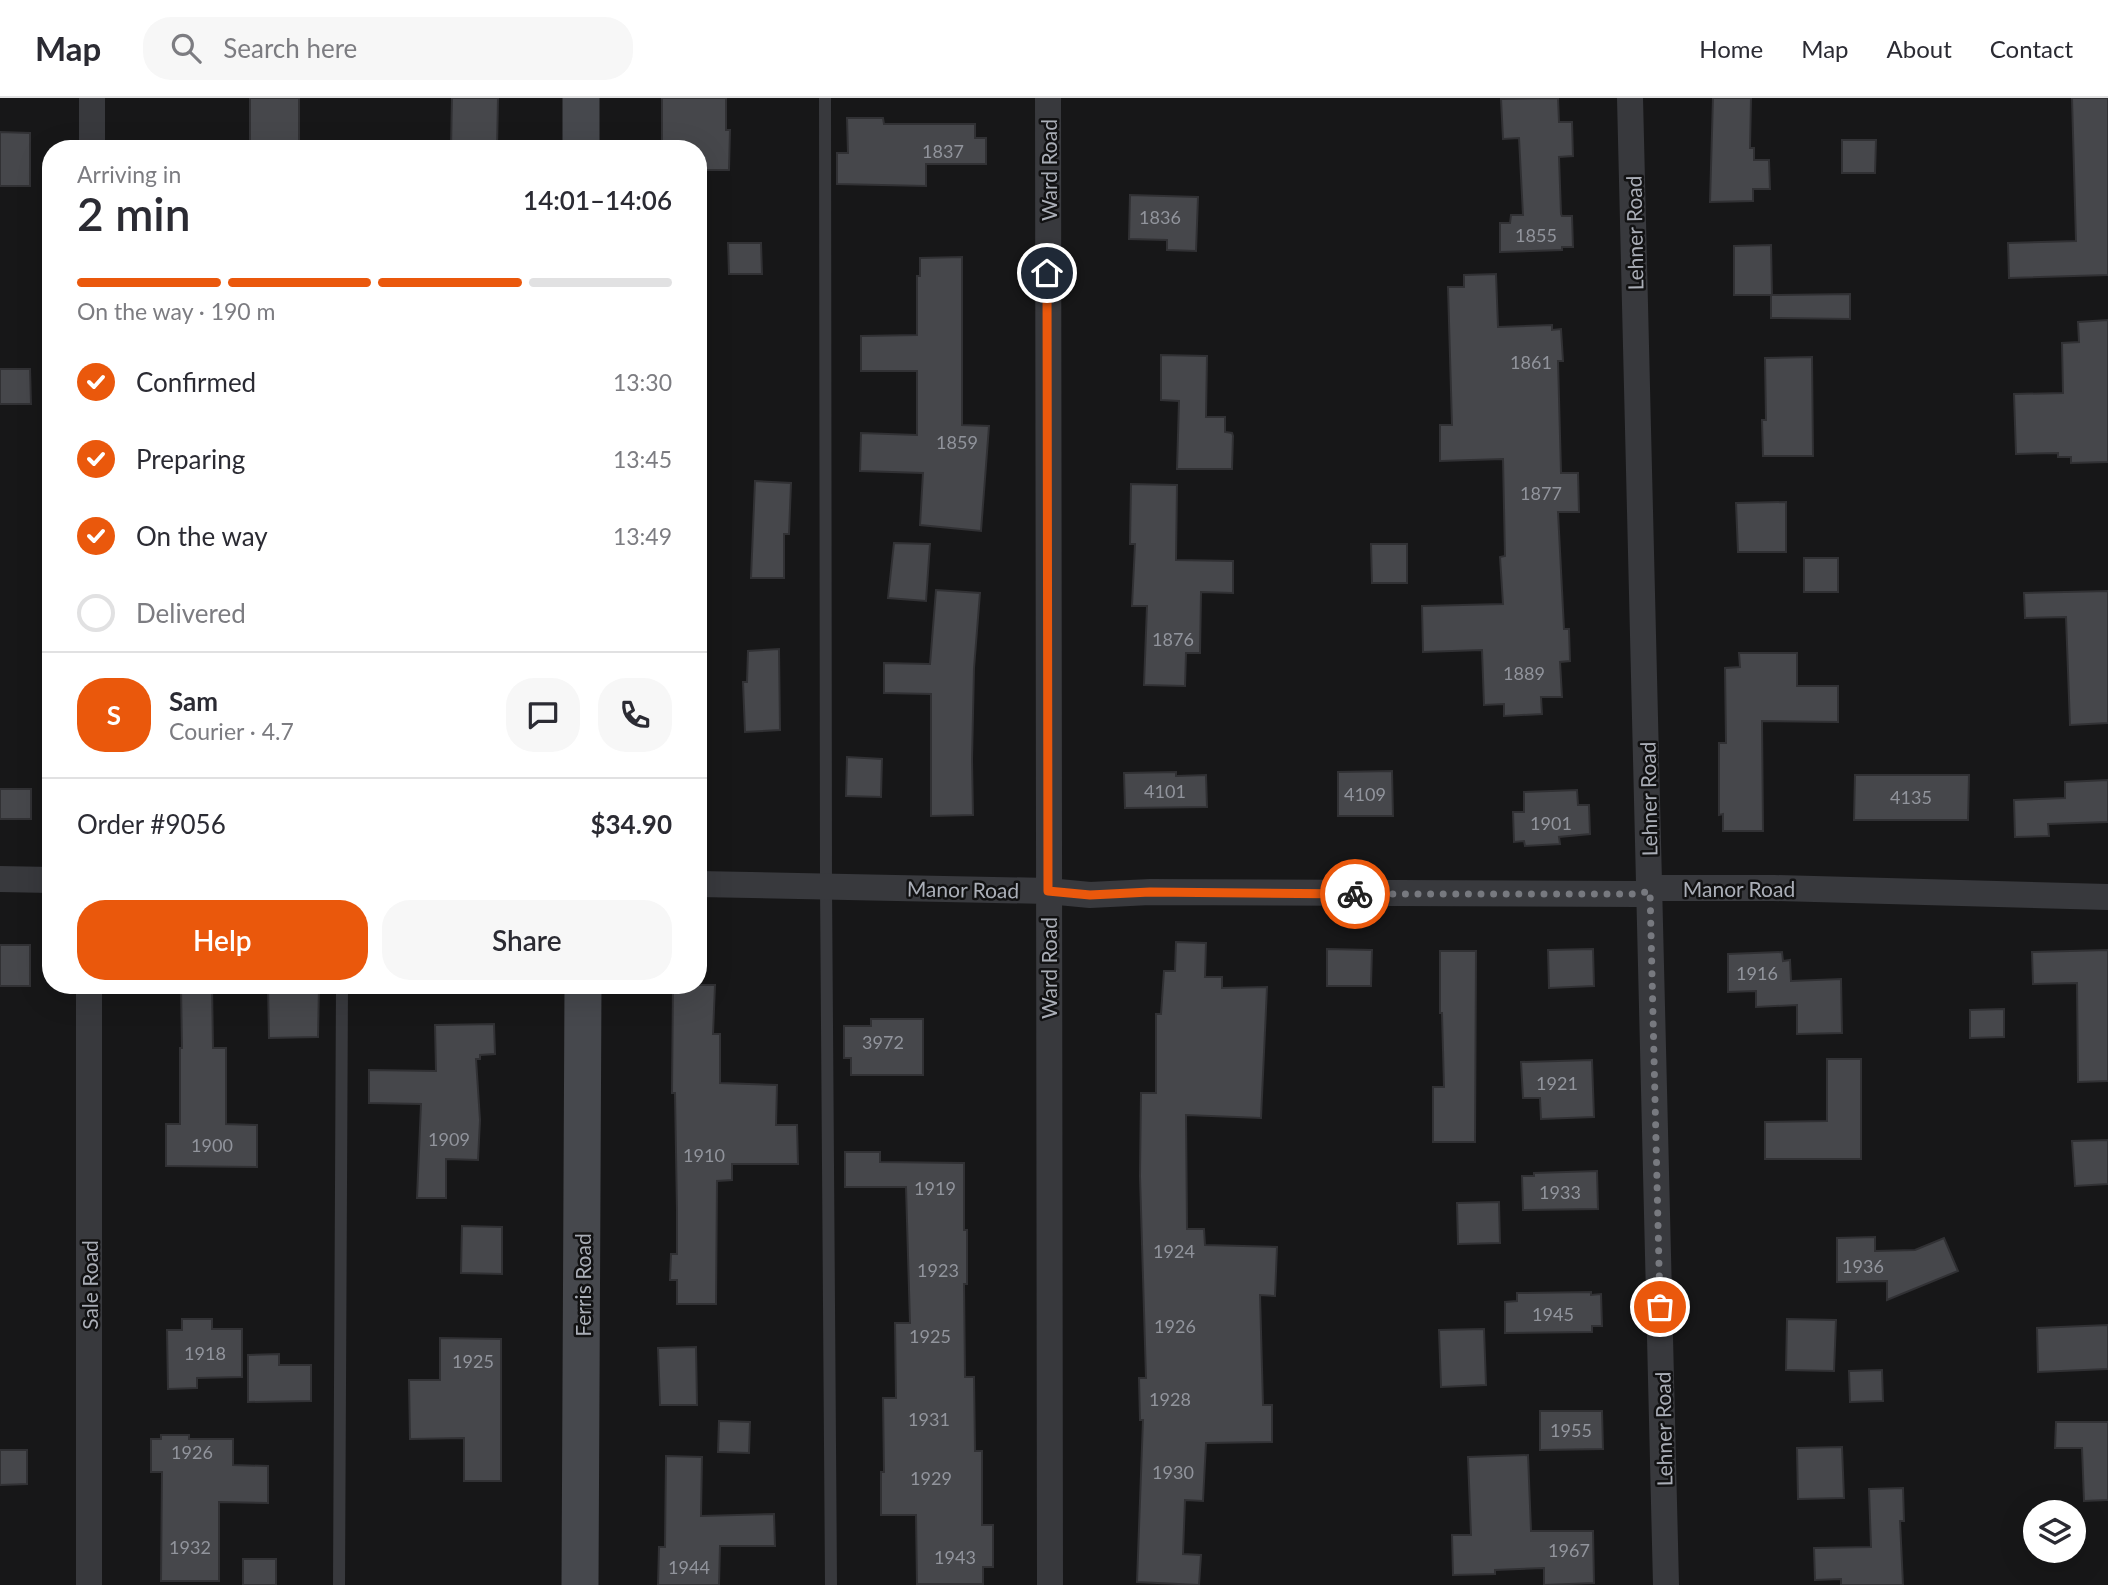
<!DOCTYPE html>
<html lang="en">
<head>
<meta charset="utf-8">
<style>
  :root { --surface:#fff; --page:#f7f7f7; --text:#2b2b33; --muted:#7c7c81; --line:#e1e1e2; --accent:#ea580c }
  body { margin:0; font-family:Lato,sans-serif; background:var(--page); color:var(--text); height:100vh; display:flex; flex-direction:column; font-size:26px; white-space:nowrap }
  * { box-sizing:border-box; margin:0 }
  p { font-size:23px; color:var(--muted) }
  .icon { flex:none; width:38px; height:38px; fill:none; stroke:currentColor; stroke-width:2; stroke-linecap:round; stroke-linejoin:round }
  .map { position:relative; flex:1; overflow:hidden }
  .drawer { position:absolute; left:42px; top:42px; width:665px; height:854px; display:flex; flex-direction:column; background:var(--surface); border-radius:28px; box-shadow:0 7px 28px #0002 }
  .drawer>* { flex:none }
  .fabs { position:absolute; left:2023px; top:1402px; display:grid; gap:14px }
  .fabs a { display:grid; place-items:center; width:63px; height:63px; border-radius:50%; background:var(--surface); box-shadow:0 7px 28px #0002; font-size:35px }
  .pin { position:absolute; display:grid; place-items:center; width:60px; height:60px; color:#fff; margin:-30px; border:4px solid #fff; border-radius:50%; box-shadow:0 2px 7px #0007 }
  .courier { position:absolute; display:grid; place-items:center; width:70px; height:70px; margin:-35px; border:5px solid #ea580c; border-radius:50%; background:#fff; color:#222; box-shadow:0 2px 9px #0007 }
  .head em { font-style:normal; font-weight:600 }
  .head div { display:flex; flex-direction:column-reverse }
  .head { display:flex; align-items:center; justify-content:space-between; height:119px; padding:0 35px }
  h1 { font-size:46px; font-weight:600; line-height:52px }
  .bar { display:grid; grid-template-columns:repeat(4,1fr); gap:10px 7px; align-content:center; height:84px; padding:0 35px }
  .bar i { height:9px; border-radius:5px; background:var(--line) }
  .bar .current { background:var(--accent) }
  .bar p { grid-column:span 4 }
  .line { display:flex; align-items:center; gap:18px; padding:0 35px; border-top:2px solid var(--line) }
  .line div { flex:1 }
  .round { display:grid; place-items:center; flex:none; width:74px; height:74px; border-radius:28px; background:var(--page) }
  ol { padding:0 35px; list-style:none }
  li { display:flex; align-items:center; gap:21px; height:77px }
  li p { margin-inline-start:auto }
  li .icon { padding:7px; border-radius:50%; background:var(--accent); color:#fff; stroke-width:4 }
  li:last-child { color:var(--muted) }
  li i { width:38px; height:38px; border:4px solid var(--line); border-radius:50% }
  .action { display:flex; gap:14px; margin-top:auto; padding:14px 35px }
  .action a { flex:1; height:80px; border-radius:28px; background:var(--accent); color:#fff; font-size:28px; font-weight:600; line-height:80px; text-align:center }
  .action a+a { background:var(--page); color:var(--text) }
  header { display:flex; align-items:center; gap:42px; box-sizing:border-box; height:98px; padding:0 35px; background:var(--surface); border-bottom:2px solid var(--line) }
  header strong { font-size:33px }
  nav { display:flex; gap:38px; margin-inline-start:auto; font-size:24px }
  .search { width:490px; height:63px; background:var(--page); display:flex; align-items:center; gap:18px; box-sizing:border-box; padding:0 24px; border-radius:28px; color:var(--muted); font-size:26px }
  .map>svg:first-child { display:block }
  .building { fill:#46474b; stroke:#313134; stroke-width:2 }
  .lines { fill:none; stroke-linecap:round; stroke-linejoin:round }
  .service { stroke:#38393d; stroke-width:12 }
  .minor { stroke:#38393d; stroke-width:26 }
  .secondary { stroke:#46484d; stroke-width:37 }
  .done { stroke:#77797f; stroke-width:7; stroke-dasharray:0 12.6 }
  .route { stroke:#ea580c; stroke-width:9 }
  .labels { text-anchor:middle; dominant-baseline:central; stroke-width:5; stroke-linejoin:round; paint-order:stroke }
  .number-label { font-size:18px; fill:#91949c }
  .street-label { font-size:21px; fill:#aaaeb7; stroke:#121213 }
</style>
</head>
<body>
<header>
<strong>Map</strong>
<div class="search"><svg class="icon" aria-label="search" viewBox="0 0 24 24"><circle cx="10" cy="10" r="6"/><path d="M15 15l6 6"/></svg>Search here</div>
<nav><a>Home</a><a>Map</a><a>About</a><a>Contact</a></nav>
</header>
<div class="map">
<svg width="2108" height="1487" viewBox="0 0 2108 1487">
  <rect width="100%" height="100%" fill="#171718"/>
  <path class="building" d="M250 0H299V51H250Z
    M452 0H498L497 51H451Z
    M662 0H726V32H730L729 72H698V51H662Z
    M1558 0 1559 24H1572L1573 58 1559 59 1561 116 1562 118H1572L1573 149H1562V152L1500 154V125H1510L1511 117H1523L1519 40 1503 41 1501 1Z
    M1713 0H1751L1750 50H1754V62H1769L1770 91H1753V103L1710 104Z
    M2072 0H2108V177L2009 180 2008 145 2076 143Z
    M847 20H883L884 26H975V40H986V66H926V88L837 86V55H848Z
    M0 34 30 35V88H0Z
    M1842 42H1876L1875 75H1842Z
    M1130 97 1198 99 1196 153 1167 152V142L1129 141Z
    M728 145H761L762 176H729Z
    M1771 147 1772 197H1734V148Z
    M962 159V327L989 328 981 433 920 427 923 375 860 373 861 335 917 337V273H861V238L917 237V178H920V160Z
    M1496 176 1498 229 1552 227V232L1561 231 1563 263H1558L1561 375H1578L1579 414H1558L1564 531H1569L1570 563 1560 564 1562 599H1541L1542 616 1504 618V606L1484 607 1482 552 1423 554 1422 508 1503 506 1500 459 1505 458 1503 361 1440 363V327H1452L1448 189H1464V177Z
    M1850 196V221L1771 220V197Z
    M2108 222V364L2071 365V359H2058V355L2016 356 2014 296 2063 295 2062 245 2079 244 2078 224Z
    M1161 257 1207 258 1206 319H1225V334L1232 335 1233 338 1232 371H1177L1179 303 1161 302Z
    M1812 259 1813 358H1763L1762 322H1766L1765 260Z
    M0 271H30L31 306H0Z
    M755 383 791 385 789 436H784V480H751Z
    M1131 386 1177 387 1176 462 1233 463V495L1201 494 1200 555H1186L1185 588 1144 587 1147 508H1132L1135 446H1130Z
    M1786 404V454H1738L1736 405Z
    M894 445 930 446 926 503 888 500Z
    M1371 446H1407V485H1372Z
    M1804 460H1838V494H1804Z
    M936 492 980 495 974 570 972 662 973 717 931 718V596L884 595V565L930 566Z
    M2108 493V625L2070 627 2066 519 2025 520 2024 495Z
    M779 551 780 632 745 634 743 584H747L748 553Z
    M1739 555H1797V588H1838V624L1762 623 1763 733H1723V716L1719 717V645H1726L1725 570 1740 569Z
    M847 659 882 661 881 699 846 698Z
    M1392 673 1393 718H1338V674Z
    M1176 674V678L1206 677 1207 709 1125 710 1124 675Z
    M1855 677H1969L1968 722H1854Z
    M2108 682V724L2048 726 2049 738 2015 739 2014 702 2065 700V684Z
    M0 691H31V721H0Z
    M1577 692 1578 707H1589L1590 736 1559 739 1560 746 1525 748 1524 743 1514 744 1513 714H1524V694Z
    M1176 844 1206 845 1205 879H1222V890L1267 889 1261 1020 1186 1017 1187 1131H1204L1205 1147 1277 1149 1275 1198 1260 1197 1263 1307H1272V1344L1206 1345 1203 1403 1185 1402 1183 1456 1201 1457 1199 1487 1137 1484 1143 1322H1140L1139 1280H1146L1140 1078 1141 995H1156V916H1161L1164 873H1175Z
    M0 847H30V888H0Z
    M1327 851 1372 852 1371 888H1327Z
    M1593 851 1594 888 1549 890 1548 852Z
    M2108 852V983L2078 984 2077 885 2033 886 2032 854Z
    M1440 853H1476L1475 1044H1433V989H1444L1442 915H1440Z
    M1782 854 1783 863 1790 862 1791 883 1841 881 1842 935 1797 936V907L1756 909V893L1728 894V856Z
    M181 887H212L213 950H226V1026L257 1027V1069L166 1068V1026H180V950H182Z
    M268 887H319L318 939 269 940Z
    M673 887H715L713 936H720V985L777 987 776 1027H797L798 1066H732V1082L717 1083 716 1206H677V1182H670L671 1156H677V1113L675 995H672Z
    M2004 911V939L1970 940V912Z
    M871 921H923V977H851V960H844V928H871Z
    M494 926 495 956 480 957V961H476L480 1022 478 1062 446 1061V1100H417L421 1006 369 1005V972L436 973 435 927Z
    M1827 961H1861V1061H1765V1024L1827 1023Z
    M1592 962 1594 1019 1541 1021 1540 1000H1523L1521 964Z
    M2108 1042V1086L2075 1088 2072 1043Z
    M845 1054H880V1064L964 1065V1132H967V1186H964L965 1279H974L975 1353H982V1427H993V1469H983V1486H917L916 1417H881V1374H884L883 1300H896L895 1225H910L906 1089H845Z
    M1597 1073 1598 1111 1523 1112 1522 1078H1534V1075Z
    M1499 1104 1500 1145 1458 1146 1457 1105Z
    M462 1128 502 1129V1176L461 1175Z
    M1875 1139V1153L1915 1152 1944 1140 1958 1173 1887 1202V1183L1837 1184V1140Z
    M1591 1194V1197L1601 1196 1602 1228H1592V1234L1505 1235V1204L1517 1203V1195Z
    M182 1221H212V1231H242V1279L197 1280V1290L168 1291 167 1232H182Z
    M1787 1221 1836 1222 1834 1273 1786 1272Z
    M2108 1227V1271L2038 1274 2037 1230Z
    M1484 1231 1486 1287 1441 1289 1439 1232Z
    M440 1240 501 1241V1383H464V1340L410 1341 409 1282H440Z
    M696 1249 697 1307H660L658 1250Z
    M279 1256V1267H311V1303L248 1304V1257Z
    M1882 1272 1883 1303 1850 1304 1849 1273Z
    M1540 1313H1602L1603 1351 1540 1352Z
    M719 1323 750 1324 749 1355 718 1354Z
    M2056 1324H2108V1402L2084 1403 2082 1350H2055Z
    M161 1337H189V1341H233V1367L268 1368V1405L219 1404V1483H161L162 1374H151V1341H161Z
    M1842 1349 1844 1400 1798 1401 1797 1350Z
    M0 1352H27V1386L0 1387Z
    M1528 1357 1531 1433H1593L1594 1485 1544 1487V1470L1495 1472V1476L1453 1477 1452 1437H1471L1468 1359Z
    M666 1358 702 1359 701 1418 774 1416 775 1448H720L719 1487H658L659 1449H665Z
    M1903 1390 1904 1423H1900L1903 1487H1841V1481L1815 1482 1814 1450 1871 1449 1869 1391Z
    M243 1461H276V1487H243Z"/>
  <g class="lines">
    <path class="service" d="M825 0 826 788 831 1487
      M339 1487 342 887"/>
    <path class="minor" d="M1048 0 1050 1487
      M1630 0 1666 1487
      M92 51V0
      M0 781 51 782
      M698 786 1048 793 1090 797 1150 794 1637 796 1661 790H1774L2108 799
      M89 1487V887"/>
    <path class="secondary" d="M581 51V0
      M580 1487 583 887"/>
  </g>
  <g class="lines">
    <path class="done" d="M1355 796H1637L1650 793 1660 1209"/>
    <path class="route" d="M1047 175 1048 793 1090 797 1150 794 1355 796"/>
  </g>
  <g class="labels">
    <g class="number-label">
      <text x="943" y="53">1837</text>
      <text x="1160" y="119">1836</text>
      <text x="1536" y="137">1855</text>
      <text x="1531" y="264">1861</text>
      <text x="957" y="344">1859</text>
      <text x="1541" y="395">1877</text>
      <text x="1173" y="541">1876</text>
      <text x="1524" y="575">1889</text>
      <text x="1165" y="693">4101</text>
      <text x="1365" y="696">4109</text>
      <text x="1911" y="699">4135</text>
      <text x="1551" y="725">1901</text>
      <text x="1757" y="875">1916</text>
      <text x="883" y="944">3972</text>
      <text x="1557" y="985">1921</text>
      <text x="449" y="1041">1909</text>
      <text x="212" y="1047">1900</text>
      <text x="704" y="1057">1910</text>
      <text x="935" y="1090">1919</text>
      <text x="1560" y="1094">1933</text>
      <text x="1174" y="1153">1924</text>
      <text x="1863" y="1168">1936</text>
      <text x="938" y="1172">1923</text>
      <text x="1553" y="1216">1945</text>
      <text x="1175" y="1228">1926</text>
      <text x="930" y="1238">1925</text>
      <text x="205" y="1255">1918</text>
      <text x="473" y="1263">1925</text>
      <text x="1170" y="1301">1928</text>
      <text x="929" y="1321">1931</text>
      <text x="1571" y="1332">1955</text>
      <text x="192" y="1354">1926</text>
      <text x="1173" y="1374">1930</text>
      <text x="931" y="1380">1929</text>
      <text x="190" y="1449">1932</text>
      <text x="1569" y="1452">1967</text>
      <text x="955" y="1459">1943</text>
      <text x="689" y="1469">1944</text>
    </g>
    <g class="street-label">
      <text transform="translate(1048 72) rotate(-90)">Ward Road</text>
      <text transform="translate(1634 135) rotate(-91)">Lehner Road</text>
      <text transform="translate(1648 701) rotate(-91)">Lehner Road</text>
      <text x="1739" y="790">Manor Road</text>
      <text transform="translate(963 791) rotate(1)">Manor Road</text>
      <text transform="translate(1048 870) rotate(-90)">Ward Road</text>
      <text transform="translate(89 1187) rotate(-90)">Sale Road</text>
      <text transform="translate(582 1187) rotate(-90)">Ferris Road</text>
      <text transform="translate(1663 1331) rotate(-91)">Lehner Road</text>
    </g>
  </g>
</svg>
<div class="fabs">
<a><svg class="icon" aria-label="layers" viewBox="0 0 24 24"><path d="M12 4l9 5-9 5-9-5zM3 14l9 5 9-5"/></svg></a>
</div>
<div class="pin" style="left:1660px;top:1209px;background:#ea580c"><svg class="icon" aria-label="bag" viewBox="0 0 24 24"><path d="M5 8h14l-1 12H6zM9 8a3 3 0 0 1 6 0"/></svg></div>
<div class="pin" style="left:1047px;top:175px;background:#1f2937"><svg class="icon" aria-label="home" viewBox="0 0 24 24"><path d="M3 11l9-7 9 7M6 9v11h12V9"/></svg></div>
<div class="courier" style="left:1355px;top:796px"><svg class="icon" aria-label="bike" viewBox="0 0 24 24"><circle cx="6" cy="16" r="4"/><circle cx="18" cy="16" r="4"/><path d="M6 16l4-8h5l3 8M10 8l3 8H6M13 5h3"/></svg></div>
<section class="drawer">
<div class="head"><div><h1>2 min</h1><p>Arriving in</p></div><em>14:01–14:06</em></div>
<div class="bar"><i class="current"></i><i class="current"></i><i class="current"></i><i></i><p>On the way · 190 m</p></div>
<ol>
<li><svg class="icon" aria-label="check" viewBox="0 0 24 24"><path d="M5 12l5 5 9-10"/></svg>Confirmed<p>13:30</p></li>
<li><svg class="icon" aria-label="check" viewBox="0 0 24 24"><path d="M5 12l5 5 9-10"/></svg>Preparing<p>13:45</p></li>
<li><svg class="icon" aria-label="check" viewBox="0 0 24 24"><path d="M5 12l5 5 9-10"/></svg>On the way<p>13:49</p></li>
<li><i></i>Delivered</li>
</ol>
<div class="line" style="height:126px"><b class="round" style="background:var(--accent);color:#fff">S</b><div><b>Sam</b><p>Courier · 4.7</p></div><a class="round"><svg class="icon" aria-label="chat" viewBox="0 0 24 24"><path d="M4 5h16v11H9l-5 4z"/></svg></a><a class="round"><svg class="icon" aria-label="phone" viewBox="0 0 24 24"><path d="M5 4h4l2 5-3 2q2 4 5 5l2-3 5 2v4C11 20 4 13 5 4z"/></svg></a></div>
<div class="line" style="height:91px"><div>Order #9056</div><b>$34.90</b></div>
<div class="action"><a>Help</a><a>Share</a></div>
</section>
</div>
</body>
</html>
